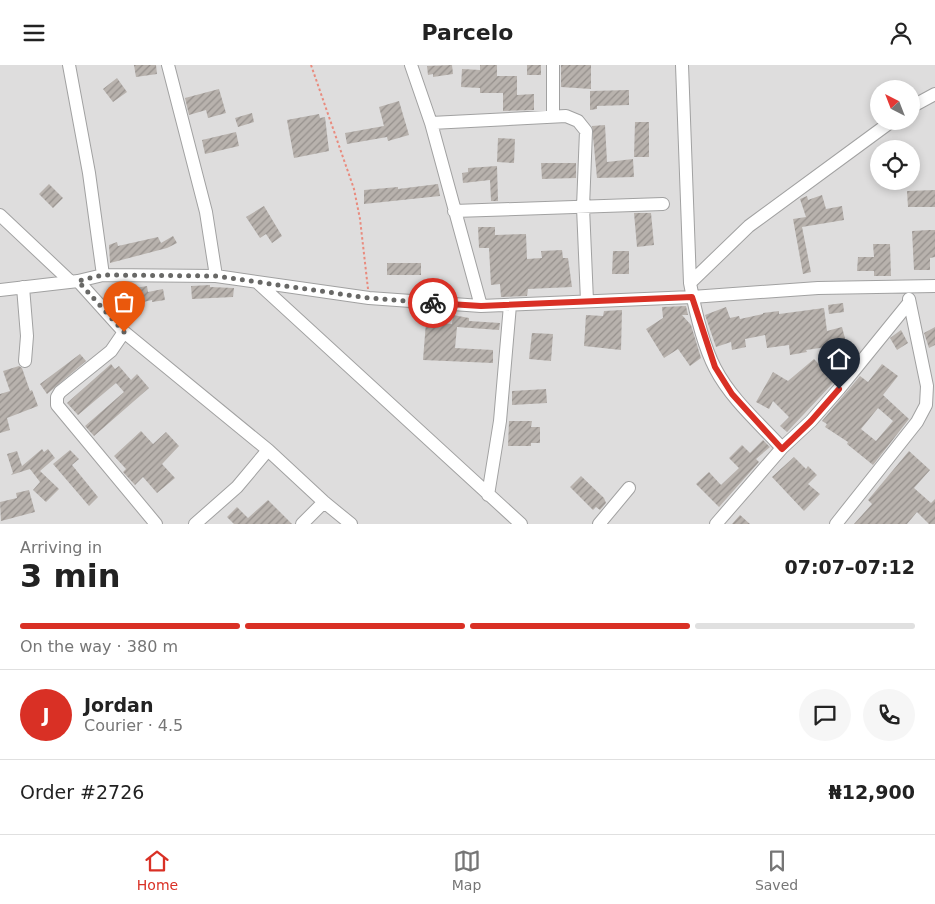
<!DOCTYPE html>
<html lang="en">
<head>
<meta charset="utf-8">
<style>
  :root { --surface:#fff; --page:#f6f6f6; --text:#222; --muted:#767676; --line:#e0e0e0; --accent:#d93025 }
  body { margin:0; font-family:"DejaVu Sans",sans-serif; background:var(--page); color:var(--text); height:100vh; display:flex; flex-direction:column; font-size:19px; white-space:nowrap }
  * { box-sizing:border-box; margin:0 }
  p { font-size:16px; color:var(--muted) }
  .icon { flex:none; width:28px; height:28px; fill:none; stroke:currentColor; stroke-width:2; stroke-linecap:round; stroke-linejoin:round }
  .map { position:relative; height:459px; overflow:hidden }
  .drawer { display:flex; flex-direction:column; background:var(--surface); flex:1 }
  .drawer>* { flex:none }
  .needle { width:32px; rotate:318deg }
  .fabs { position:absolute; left:870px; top:15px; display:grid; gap:10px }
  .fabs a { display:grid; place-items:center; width:50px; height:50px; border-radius:50%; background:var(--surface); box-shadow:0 2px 8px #0003; font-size:25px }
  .pin { position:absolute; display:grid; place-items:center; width:42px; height:42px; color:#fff; margin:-51px -21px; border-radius:50% 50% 50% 0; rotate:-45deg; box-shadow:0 0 5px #0007 }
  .pin .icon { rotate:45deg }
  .courier { position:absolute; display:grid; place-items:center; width:50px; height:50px; margin:-25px; border:4px solid #d93025; border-radius:50%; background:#fff; color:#222; box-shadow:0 1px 6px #0007 }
  .head em { font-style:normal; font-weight:700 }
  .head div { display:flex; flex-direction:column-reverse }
  .head { display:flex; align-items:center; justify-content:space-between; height:85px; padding:0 20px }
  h1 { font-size:32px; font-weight:700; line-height:38px }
  .bar { display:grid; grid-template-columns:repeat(4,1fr); gap:8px 5px; align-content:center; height:60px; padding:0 20px }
  .bar i { height:6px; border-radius:4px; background:var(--line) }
  .bar .on { background:var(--accent) }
  .bar p { grid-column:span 4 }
  .line { display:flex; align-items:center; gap:12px; padding:0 20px; border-top:1px solid var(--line) }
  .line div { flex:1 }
  .round { display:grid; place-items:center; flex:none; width:52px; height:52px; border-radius:26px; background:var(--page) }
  header { display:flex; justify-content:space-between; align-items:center; height:65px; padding:0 20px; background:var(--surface); font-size:22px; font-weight:700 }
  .menu { display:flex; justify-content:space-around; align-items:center; height:70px; border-top:1px solid var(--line); background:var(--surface); font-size:14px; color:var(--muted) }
  .menu a { display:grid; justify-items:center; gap:2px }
  .menu .on { color:var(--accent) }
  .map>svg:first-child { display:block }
  .residential { fill:#dedddd; fill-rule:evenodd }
  .building { fill:url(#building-hatch); fill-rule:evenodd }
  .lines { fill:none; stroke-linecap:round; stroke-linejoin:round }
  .minor-casing { stroke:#a1a1a1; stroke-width:14 }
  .path { stroke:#e98b7e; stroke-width:2; stroke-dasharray:2.5 2.5; stroke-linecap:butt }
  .minor { stroke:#fff; stroke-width:12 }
  .done { stroke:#686866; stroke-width:5; stroke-dasharray:0 9 }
  .route { stroke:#d93025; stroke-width:6 }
</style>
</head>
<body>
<header><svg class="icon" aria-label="menu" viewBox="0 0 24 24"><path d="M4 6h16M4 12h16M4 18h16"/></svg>Parcelo<svg class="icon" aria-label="person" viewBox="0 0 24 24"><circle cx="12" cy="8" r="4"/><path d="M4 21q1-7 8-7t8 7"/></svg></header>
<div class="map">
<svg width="935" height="459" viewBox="0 0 935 459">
  <defs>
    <pattern id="building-hatch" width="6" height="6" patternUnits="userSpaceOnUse" patternTransform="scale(1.25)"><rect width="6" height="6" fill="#b8b2ad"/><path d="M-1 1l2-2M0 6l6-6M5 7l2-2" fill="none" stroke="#95908c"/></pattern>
  </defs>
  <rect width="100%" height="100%" fill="#efede7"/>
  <path class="residential" d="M0 0H935V459H0ZM879 24H911V56H879ZM879 84H911V116H879Z"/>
  <path class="building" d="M134 0H156L157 9 136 12Z
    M452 0 453 9 433 12V9L428 10 427 1Z
    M480 0H497V11H517V30L534 29V45L503 46V28H480V23L461 22 462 4 480 5Z
    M527 0H541V10H527Z
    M561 0H591V24L561 22Z
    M117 13 127 27 113 37 103 24Z
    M219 24 226 48 208 53 206 45 189 50 185 33Z
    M629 25V40L597 41V44L590 45V26Z
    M399 36 409 70 388 76 387 72 347 79 345 68 384 61 379 42Z
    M252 48 254 57 238 62 235 53Z
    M319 49 320 53 325 52 329 86 294 93 287 55Z
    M635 57H649V92H634Z
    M605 60 607 97 633 94 634 112 597 113 592 61Z
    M236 67 239 81 205 89 202 75Z
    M498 73 515 74 514 98 497 97Z
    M541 98H576V113L542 114Z
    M497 101 498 136H491L490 115 463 118 462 108 468 107V103Z
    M49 119 63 133 53 143 39 129Z
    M438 119 440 131 364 139V125L398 122V124Z
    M935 125V142H908L907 126Z
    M822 130 826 144 842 141 844 155 802 162 811 207 803 209 793 154 806 152 800 134 807 131 808 135Z
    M264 141 282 171 272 178 266 169 260 173 246 152Z
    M634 148H651L654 180 637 182Z
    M478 162H495V170L526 169 527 194 542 193 541 186 562 185 563 193H568L572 222 528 224 527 231 501 232 500 219 491 220 489 183H479Z
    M929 165H935V192L930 193V205H914L912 166Z
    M173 171 177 178 167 183 110 198 109 180 117 177 118 181 158 172 161 178Z
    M873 179H890L891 211H874V206H857L858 192H874Z
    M613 186H629V209H612Z
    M387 198H421V210H387Z
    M210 220V222L234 223 233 232 192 234 191 221Z
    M147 221 148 227 163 224 165 235 152 237V235L139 238 135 223Z
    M843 238 844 247 829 249 828 240Z
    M686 241 688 250H682L691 260 701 293 690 301 678 284 664 293 646 264 663 253 662 242Z
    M726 242 730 253 739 251 740 254 763 249V248L779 246V249L824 243 827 266 842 262 847 281 834 285 833 281 806 285 807 287 790 290 789 280 767 283 765 270 745 274 746 282 732 285 731 277 716 282 705 250Z
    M622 245 621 285 584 281 586 250 603 251 604 246Z
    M453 250 469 253V256L500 258 499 265 457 262 455 283 493 285V298L423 295 426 257 452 259Z
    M935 262V280L929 283 924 268Z
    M901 265 908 278 897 285 890 273Z
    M532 268 553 269 551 296 529 294Z
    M80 289 86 296 47 329 40 319Z
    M814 294 835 316 787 367 780 361 789 352 773 336 769 344 756 337 773 307 788 316Z
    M111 299 115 304 119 301 131 315 137 309 149 323 94 371 85 361 124 327 116 318 78 350 67 338Z
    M882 299 898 311 883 330 909 354 873 400 847 379 848 377 825 362 827 359 822 356 860 311 868 317ZM878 343 893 356 876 376 861 364Z
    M19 301 22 303 30 326 32 325 38 341 7 353 10 365 0 368V329L10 326 3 306Z
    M546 324 547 338 512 340V326Z
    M509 356H532L531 362H540V378H531V381H508Z
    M141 366 153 379 166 367 179 381 162 399 175 413 157 428 143 412 135 420 123 407 126 404 114 391Z
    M763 375 770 382 756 394 759 397 719 442 696 419 709 407 721 420 739 403 729 393 742 380 750 388Z
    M42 384 44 387 48 384 55 393 40 406 59 424 46 437 33 425 40 417 30 404 11 410 13 408 7 389 17 386 22 401Z
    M70 385 79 394 72 400 98 432 89 441 53 399Z
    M909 386 930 405 914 423 931 438 935 434V459H929L917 447 907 459H854L872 439 868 435Z
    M794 392 806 404 808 401 817 410 808 419 820 429 804 446 772 412Z
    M581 411 604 433 606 438 600 445 596 442 593 445 570 422Z
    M29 425 35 447 1 456 0 437 17 433 16 428Z
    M268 435 292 459H234L227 452 237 442 248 453Z
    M740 450 750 459H732Z"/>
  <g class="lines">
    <defs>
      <path id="minor" d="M69 0 89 108 103 210
        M168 0 206 147 216 211
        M411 0 431 58 481 241
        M682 0 690 218C695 245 702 278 715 303 731 334 759 358 782 383
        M911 42 935 29
        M553 52V0
        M431 58 566 51 578 56 586 66 583 142 587 236
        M454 146 663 139
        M0 150 70 216
        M78 216 124 267 268 385 324 437 351 459
        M257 217 521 459
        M690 218 749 161 892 56
        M23 222 27 271 25 296
        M0 225 78 216 103 210 216 211 369 233 481 241 692 232 818 223 935 221
        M124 267 111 286 60 327 57 332V340L156 459
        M488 430 500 356 510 240
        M195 459 237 422 268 385
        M302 459 324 437
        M599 459 629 423
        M716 459 782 383 811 356 839 324 908 239
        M836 459 917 357 926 340 927 321 909 234"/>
    </defs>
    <use href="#minor" class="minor-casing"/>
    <path class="path" d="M311 0 354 124 360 154 368 224"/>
    <use href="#minor" class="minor"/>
  </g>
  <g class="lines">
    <path class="done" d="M124 267 78 216 103 210 216 211 369 233 433 238"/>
    <path class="route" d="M433 238 481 241 692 232 715 302 732 329 782 384 811 356 839 324"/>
  </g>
</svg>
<div class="fabs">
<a><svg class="needle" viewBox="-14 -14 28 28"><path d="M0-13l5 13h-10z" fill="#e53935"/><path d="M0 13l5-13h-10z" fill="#767676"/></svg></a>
<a><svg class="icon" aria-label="locate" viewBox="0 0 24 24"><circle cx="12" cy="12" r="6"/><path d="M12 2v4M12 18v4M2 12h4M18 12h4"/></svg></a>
</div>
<div class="pin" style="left:124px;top:267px;background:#ea580c"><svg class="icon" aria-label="bag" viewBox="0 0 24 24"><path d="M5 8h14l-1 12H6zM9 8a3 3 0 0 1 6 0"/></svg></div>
<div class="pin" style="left:839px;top:324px;background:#1f2937"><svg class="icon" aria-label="home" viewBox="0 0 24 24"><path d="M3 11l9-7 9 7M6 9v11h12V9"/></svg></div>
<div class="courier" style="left:433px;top:238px"><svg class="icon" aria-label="bike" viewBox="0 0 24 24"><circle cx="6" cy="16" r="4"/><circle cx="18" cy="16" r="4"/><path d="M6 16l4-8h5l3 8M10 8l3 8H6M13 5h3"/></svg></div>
</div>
<section class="drawer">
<div class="head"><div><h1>3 min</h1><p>Arriving in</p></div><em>07:07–07:12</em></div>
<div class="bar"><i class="on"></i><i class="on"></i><i class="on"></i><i></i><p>On the way · 380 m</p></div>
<div class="line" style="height:90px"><b class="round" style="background:var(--accent);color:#fff">J</b><div><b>Jordan</b><p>Courier · 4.5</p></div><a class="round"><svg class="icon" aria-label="chat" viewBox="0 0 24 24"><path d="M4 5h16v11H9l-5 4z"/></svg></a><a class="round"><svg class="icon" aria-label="phone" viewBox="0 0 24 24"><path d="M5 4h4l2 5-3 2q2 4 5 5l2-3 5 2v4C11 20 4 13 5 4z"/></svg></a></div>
<div class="line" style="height:65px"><div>Order #2726</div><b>₦12,900</b></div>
</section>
<nav class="menu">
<a class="on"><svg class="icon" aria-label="home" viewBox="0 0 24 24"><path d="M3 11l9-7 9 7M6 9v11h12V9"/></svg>Home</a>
<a><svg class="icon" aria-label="map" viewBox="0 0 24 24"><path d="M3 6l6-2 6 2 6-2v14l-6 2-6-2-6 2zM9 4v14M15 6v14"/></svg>Map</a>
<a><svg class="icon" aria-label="saved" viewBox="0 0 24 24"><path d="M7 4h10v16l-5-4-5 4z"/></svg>Saved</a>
</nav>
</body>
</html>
